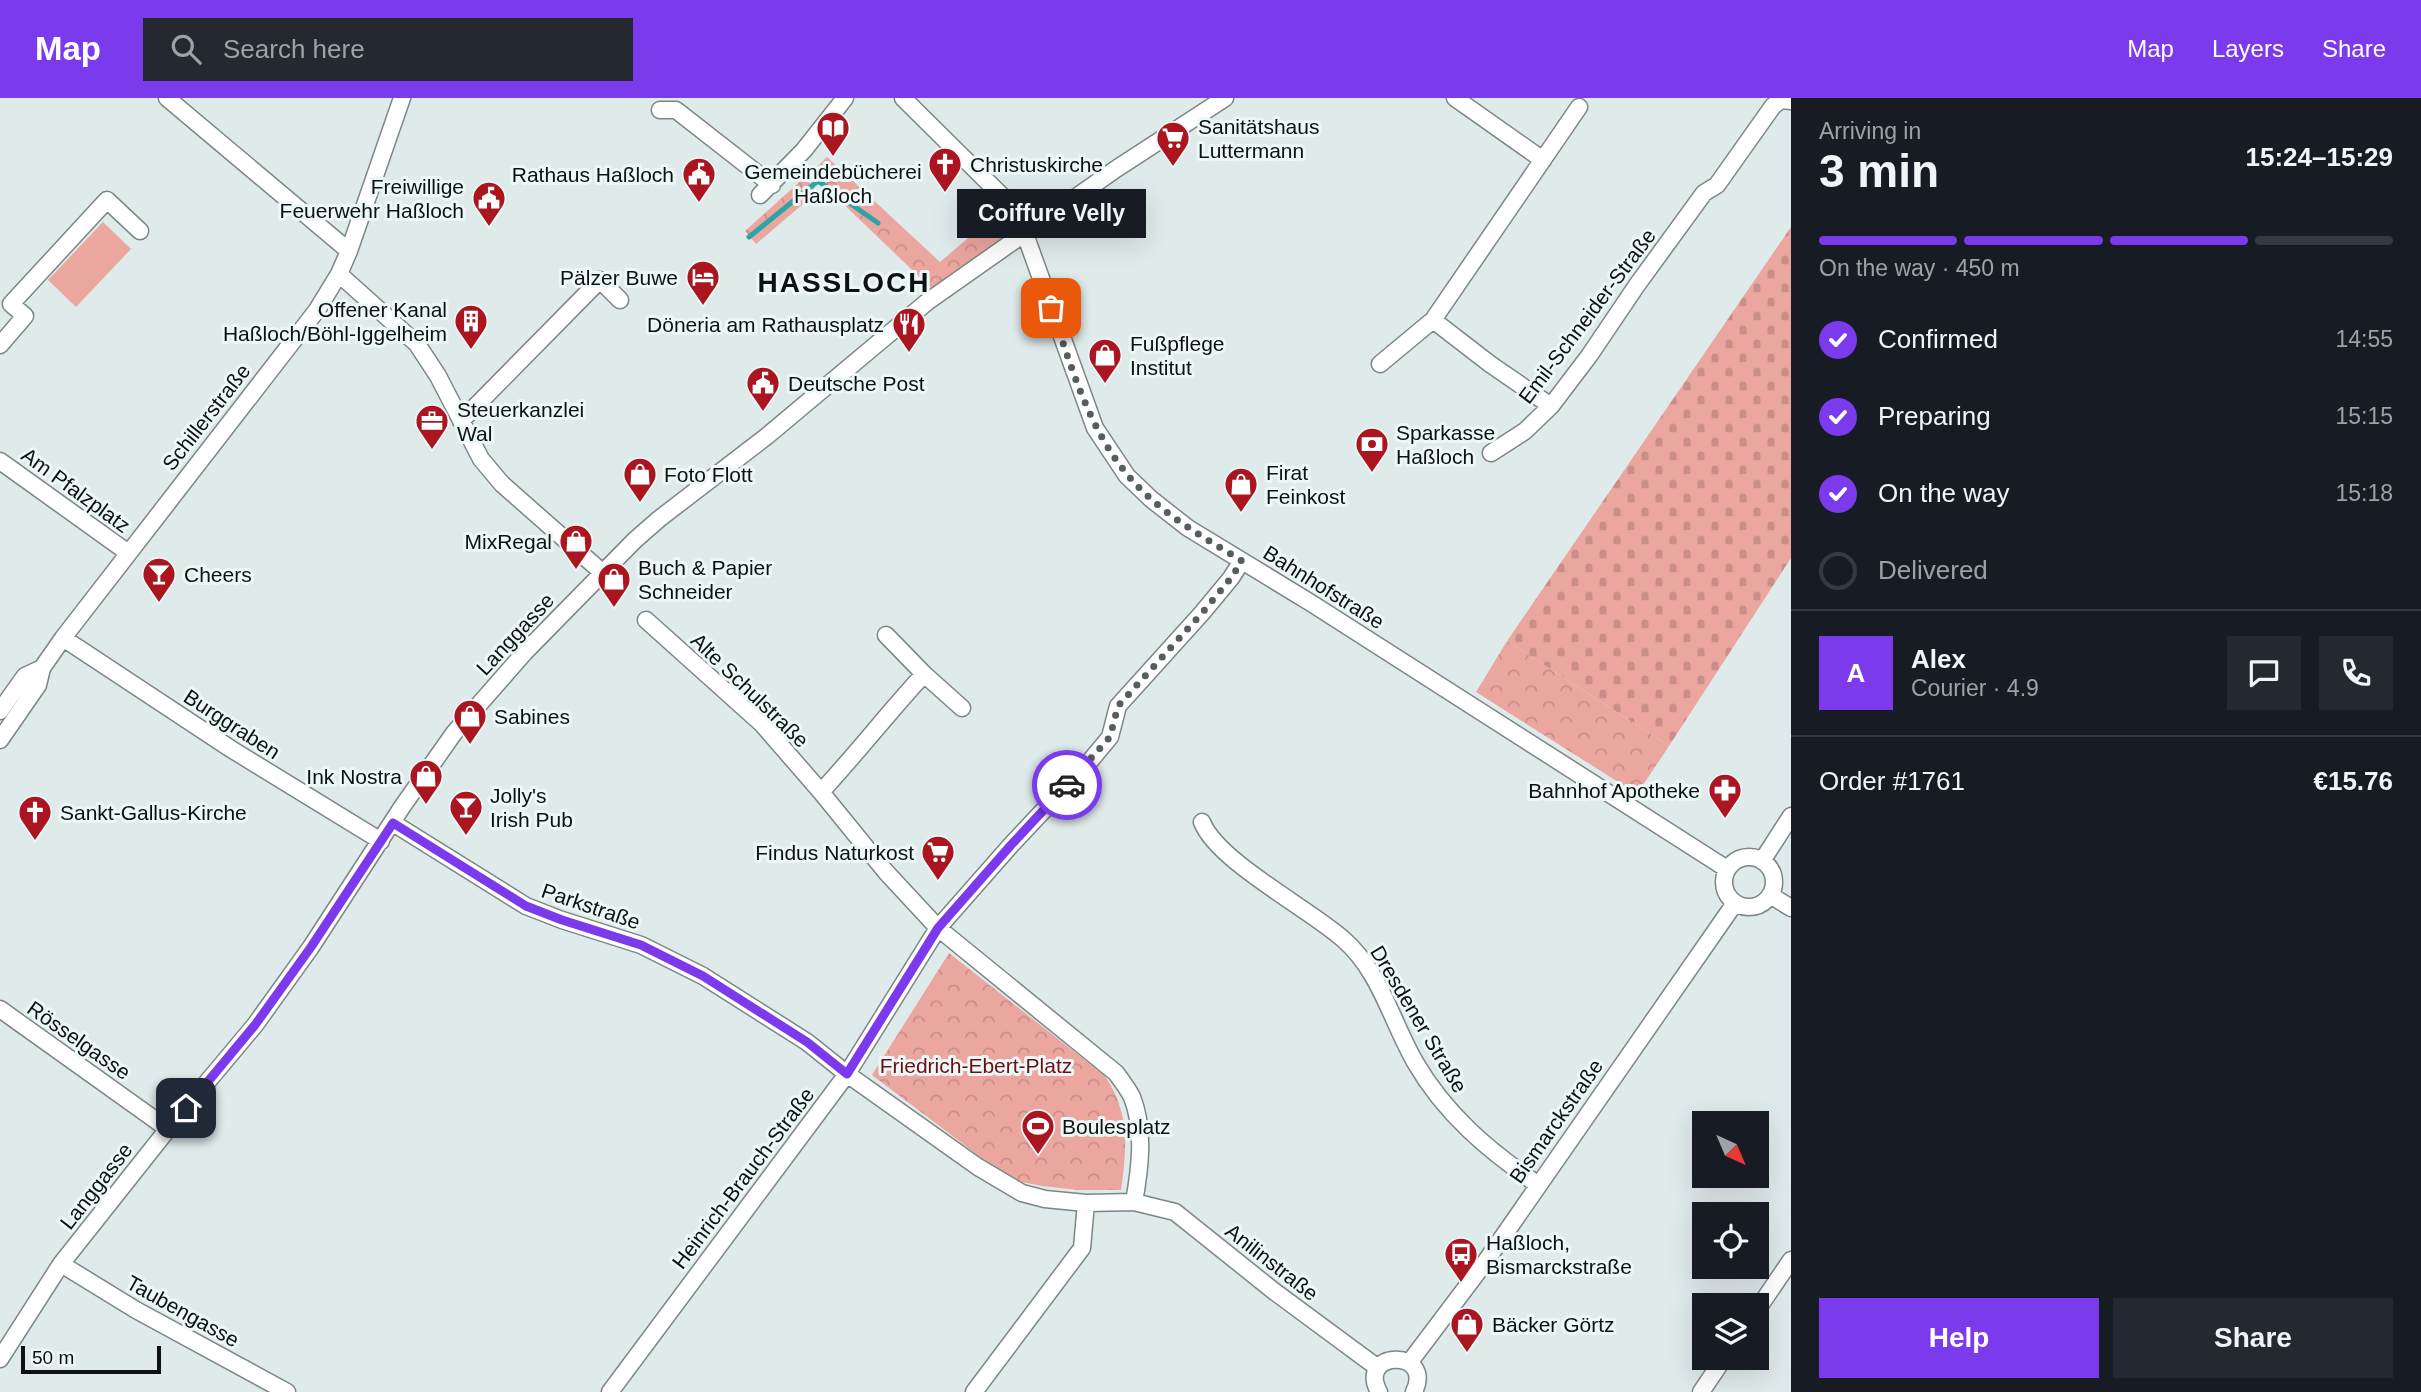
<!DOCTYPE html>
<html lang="en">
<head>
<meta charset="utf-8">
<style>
  :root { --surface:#171b24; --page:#242831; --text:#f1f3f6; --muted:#9ea1a6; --line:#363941; --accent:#7c3aed }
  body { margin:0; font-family:Arial,sans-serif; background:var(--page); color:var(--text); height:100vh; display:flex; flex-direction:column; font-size:26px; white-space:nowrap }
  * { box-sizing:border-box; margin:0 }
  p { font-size:23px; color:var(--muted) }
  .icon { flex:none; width:38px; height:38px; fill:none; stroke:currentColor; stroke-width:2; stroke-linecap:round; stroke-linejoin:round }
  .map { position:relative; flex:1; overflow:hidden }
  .details { display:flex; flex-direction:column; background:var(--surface); width:630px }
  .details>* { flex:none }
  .needle { width:46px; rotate:136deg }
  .controls { position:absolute; left:1692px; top:1013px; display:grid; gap:14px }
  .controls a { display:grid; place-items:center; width:77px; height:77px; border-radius:0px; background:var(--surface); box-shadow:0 7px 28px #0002; font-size:35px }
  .scale { position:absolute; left:21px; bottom:18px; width:140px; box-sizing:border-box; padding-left:7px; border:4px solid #0d1111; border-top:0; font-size:19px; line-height:24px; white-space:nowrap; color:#0d1111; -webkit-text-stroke:5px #ecf7f7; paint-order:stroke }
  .pin { position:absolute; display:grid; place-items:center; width:60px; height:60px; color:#fff; margin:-30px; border-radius:14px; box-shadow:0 4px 10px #0006 }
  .courier { position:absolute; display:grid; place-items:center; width:70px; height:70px; margin:-35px; border:5px solid #7c3aed; border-radius:50%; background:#fff; color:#222; box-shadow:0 2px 9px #0007 }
  .bubble { position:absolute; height:49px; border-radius:0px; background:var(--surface); box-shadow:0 7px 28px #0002; font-size:23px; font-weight:700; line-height:49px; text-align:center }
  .summary em { font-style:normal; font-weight:700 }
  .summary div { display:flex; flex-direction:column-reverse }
  .summary { display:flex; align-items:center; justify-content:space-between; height:119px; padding:0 28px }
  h1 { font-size:46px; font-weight:700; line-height:52px }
  .bar { display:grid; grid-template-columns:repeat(4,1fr); gap:10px 7px; align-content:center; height:84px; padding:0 28px }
  .bar i { height:9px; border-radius:5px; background:var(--line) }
  .bar .on { background:var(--accent) }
  .bar p { grid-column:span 4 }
  .line { display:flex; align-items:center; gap:18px; padding:0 28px; border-top:2px solid var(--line) }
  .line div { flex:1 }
  .round { display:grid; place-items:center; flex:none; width:74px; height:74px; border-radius:0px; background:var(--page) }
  ol { padding:0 28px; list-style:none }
  li { display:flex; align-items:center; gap:21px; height:77px }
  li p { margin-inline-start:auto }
  li .icon { padding:7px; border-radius:50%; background:var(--accent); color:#fff; stroke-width:4 }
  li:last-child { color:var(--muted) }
  li i { width:38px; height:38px; border:4px solid var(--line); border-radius:50% }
  .cta { display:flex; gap:14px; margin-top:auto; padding:14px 28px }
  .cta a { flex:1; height:80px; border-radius:0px; background:var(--accent); color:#fff; font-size:28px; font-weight:700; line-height:80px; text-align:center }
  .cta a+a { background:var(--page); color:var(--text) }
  header { display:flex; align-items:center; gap:42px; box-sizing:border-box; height:98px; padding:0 35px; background:var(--accent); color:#fff }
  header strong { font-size:33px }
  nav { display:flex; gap:38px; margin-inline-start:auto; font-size:24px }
  .search { width:490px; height:63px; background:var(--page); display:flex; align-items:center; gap:18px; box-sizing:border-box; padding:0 24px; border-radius:0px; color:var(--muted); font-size:26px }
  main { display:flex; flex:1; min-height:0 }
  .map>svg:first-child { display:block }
  .green { fill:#eca6a0 }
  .cemetery { fill:url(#cemetery-stones) }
  .park { fill:url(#park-crowns) }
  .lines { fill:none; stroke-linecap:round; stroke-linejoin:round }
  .stream { stroke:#2ca4a5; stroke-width:5 }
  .street-casing { stroke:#7d8686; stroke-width:19 }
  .street { stroke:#fff; stroke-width:16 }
  .done { stroke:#565d5d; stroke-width:7; stroke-dasharray:0 12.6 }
  .route { stroke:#7c3aed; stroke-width:9 }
  .labels { text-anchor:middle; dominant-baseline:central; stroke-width:6; stroke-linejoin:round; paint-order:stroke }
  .poi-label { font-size:21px; fill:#0d1111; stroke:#ecf7f7; text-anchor:start }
  .street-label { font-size:21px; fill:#0d1111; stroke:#ecf7f7 }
  .park-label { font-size:21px; fill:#6c0f13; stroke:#ecf7f7 }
  .district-label { font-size:28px; font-weight:bold; letter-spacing:2px; fill:#0d1111; stroke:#ecf7f7 }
</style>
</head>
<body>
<header>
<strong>Map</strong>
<div class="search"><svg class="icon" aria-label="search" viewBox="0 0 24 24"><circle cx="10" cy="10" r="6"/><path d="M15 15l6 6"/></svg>Search here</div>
<nav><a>Map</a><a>Layers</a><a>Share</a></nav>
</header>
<main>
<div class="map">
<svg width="1791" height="1294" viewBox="0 0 1791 1294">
  <defs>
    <pattern id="cemetery-stones" width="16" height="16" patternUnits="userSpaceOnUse" patternTransform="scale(1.75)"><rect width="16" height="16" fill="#eca6a0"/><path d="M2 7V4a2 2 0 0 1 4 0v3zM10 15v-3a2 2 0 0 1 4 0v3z" fill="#c98e89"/></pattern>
    <pattern id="park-crowns" width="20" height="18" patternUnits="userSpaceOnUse" patternTransform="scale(1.75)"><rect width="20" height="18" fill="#eca6a0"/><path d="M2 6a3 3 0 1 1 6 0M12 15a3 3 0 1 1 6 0" fill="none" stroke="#c98e89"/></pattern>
  </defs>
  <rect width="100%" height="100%" fill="#dfeaea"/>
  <path class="green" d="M103 124 131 151 76 209 48 182Z"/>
  <path class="cemetery" d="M1791 129V460L1669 648 1507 543Z"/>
  <path class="park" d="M827 59 940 164 1001 112 1016 133 932 191 811 75Z
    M805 79 817 94 756 146 745 133Z
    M1507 543 1669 648 1637 696 1476 594Z
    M949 855 1105 978C1130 1015 1127 1049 1121 1092H1078L1042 1088 1022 1084 983 1061 872 977Z"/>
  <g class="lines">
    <path class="stream" d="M749 139 818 83 878 125"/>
    <defs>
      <path id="street" d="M167 0 349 153
        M903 0 1010 106 1025 136 1095 330 1127 378 1151 401 1188 430 1311 505 1727 771
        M1455 0 1543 62
        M660 12H676L772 87
        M760 97 804 52 845 0
        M339 176 417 246 438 278 481 361 502 386 603 475
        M1433 222 1490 266 1551 308
        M0 247 25 218 11 206 107 102 140 133
        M1380 266 1433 222 1579 9
        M461 323 600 182 620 202
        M1491 355 1525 333 1551 308 1589 258 1637 187 1704 95 1717 87 1773 8 1781 2 1791 3
        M0 363 127 454
        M646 522 762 626 821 694 886 774 938 830 1116 975C1122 983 1128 991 1132 999 1145 1032 1140 1071 1134 1104
        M886 537 924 576 962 610
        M63 540 231 651 381 743
        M0 613 25 578 42 570
        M0 642 38 587 42 570 63 540 317 212 339 176 349 153 402 0
        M821 694C857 655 889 614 924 576
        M1202 724C1217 763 1308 810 1343 841 1380 873 1391 922 1415 964 1445 1016 1488 1052 1537 1086
        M393 725 526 808 562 822 641 847 703 878 807 944 847 976 978 1069 1022 1095 1045 1101 1086 1105 1134 1104 1175 1114 1275 1194 1378 1270
        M1724 784a25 25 0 1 1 50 0a25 25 0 1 1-50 0Z
        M1762 763 1791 718
        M1770 797 1791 810
        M0 911 168 1031
        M61 1166 136 1212 287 1294
        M1757 1212 1791 1162
        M0 1261 61 1166 168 1031 255 927 311 849 402 709 454 635 525 554 635 442 659 421 767 338 927 204 1116 71 1225 0
        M1409 1265 1486 1163 1735 805
        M610 1294 847 976 938 830 1011 747 1090 663 1110 639 1118 608 1202 515 1231 480 1242 463
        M974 1294 1082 1150 1086 1105
        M1379 1294C1356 1252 1435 1250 1414 1294
        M1701 1294 1724 1260"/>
    </defs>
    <use href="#street" class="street-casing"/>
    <use href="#street" class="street"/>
  </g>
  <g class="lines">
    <path class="done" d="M1051 210C1075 278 1093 349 1149 399 1177 425 1210 443 1242 463L1231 480 1202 515 1118 608 1110 639 1067 687"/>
    <path class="route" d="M186 1010 255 927 311 849 393 725 526 808 562 822 641 847 703 878 807 944 847 976 938 830 1011 747 1067 687"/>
  </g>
  <defs>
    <symbol id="library-pin" viewBox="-11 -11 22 30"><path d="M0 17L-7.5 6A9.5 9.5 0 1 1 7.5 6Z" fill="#aa1520" stroke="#ecf7f7"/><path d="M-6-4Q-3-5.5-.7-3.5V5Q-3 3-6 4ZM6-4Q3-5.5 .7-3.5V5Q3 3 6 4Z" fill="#fff"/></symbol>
    <symbol id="supermarket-pin" viewBox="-11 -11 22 30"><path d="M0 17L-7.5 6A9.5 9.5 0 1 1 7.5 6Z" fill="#aa1520" stroke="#ecf7f7"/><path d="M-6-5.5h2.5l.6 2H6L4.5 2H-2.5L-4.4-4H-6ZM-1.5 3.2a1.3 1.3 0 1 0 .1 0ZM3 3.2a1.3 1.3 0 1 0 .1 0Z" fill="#fff"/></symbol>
    <symbol id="church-pin" viewBox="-11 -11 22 30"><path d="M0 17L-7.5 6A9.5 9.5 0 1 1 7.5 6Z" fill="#aa1520" stroke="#ecf7f7"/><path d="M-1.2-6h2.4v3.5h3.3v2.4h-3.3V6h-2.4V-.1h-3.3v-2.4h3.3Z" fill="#fff"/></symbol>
    <symbol id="civic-pin" viewBox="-11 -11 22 30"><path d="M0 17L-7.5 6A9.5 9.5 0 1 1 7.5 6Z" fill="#aa1520" stroke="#ecf7f7"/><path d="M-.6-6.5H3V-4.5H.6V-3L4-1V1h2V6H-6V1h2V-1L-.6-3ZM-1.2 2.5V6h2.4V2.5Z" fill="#fff"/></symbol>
    <symbol id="hotel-pin" viewBox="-11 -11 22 30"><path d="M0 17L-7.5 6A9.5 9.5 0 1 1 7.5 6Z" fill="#aa1520" stroke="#ecf7f7"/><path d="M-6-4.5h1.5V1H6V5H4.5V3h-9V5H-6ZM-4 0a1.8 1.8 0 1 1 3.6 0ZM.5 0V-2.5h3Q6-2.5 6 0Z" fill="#fff"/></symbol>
    <symbol id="building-pin" viewBox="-11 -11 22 30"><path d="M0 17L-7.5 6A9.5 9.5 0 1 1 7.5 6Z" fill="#aa1520" stroke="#ecf7f7"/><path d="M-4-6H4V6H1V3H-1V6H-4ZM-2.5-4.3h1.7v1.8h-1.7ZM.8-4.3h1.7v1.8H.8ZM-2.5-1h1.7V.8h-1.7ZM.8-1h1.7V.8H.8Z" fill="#fff"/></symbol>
    <symbol id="restaurant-pin" viewBox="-11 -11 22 30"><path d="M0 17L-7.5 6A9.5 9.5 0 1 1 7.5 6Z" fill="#aa1520" stroke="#ecf7f7"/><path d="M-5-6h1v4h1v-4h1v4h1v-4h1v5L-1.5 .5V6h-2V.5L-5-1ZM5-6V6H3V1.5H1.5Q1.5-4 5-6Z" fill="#fff"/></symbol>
    <symbol id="shop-pin" viewBox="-11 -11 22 30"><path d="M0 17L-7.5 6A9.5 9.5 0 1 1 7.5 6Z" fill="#aa1520" stroke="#ecf7f7"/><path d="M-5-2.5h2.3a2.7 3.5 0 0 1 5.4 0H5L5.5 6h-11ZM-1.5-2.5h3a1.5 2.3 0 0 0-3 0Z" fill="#fff"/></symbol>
    <symbol id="office-pin" viewBox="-11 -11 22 30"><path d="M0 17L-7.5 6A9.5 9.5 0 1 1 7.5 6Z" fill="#aa1520" stroke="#ecf7f7"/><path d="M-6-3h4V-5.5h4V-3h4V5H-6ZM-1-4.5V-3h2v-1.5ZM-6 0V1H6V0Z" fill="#fff"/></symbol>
    <symbol id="bank-pin" viewBox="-11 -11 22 30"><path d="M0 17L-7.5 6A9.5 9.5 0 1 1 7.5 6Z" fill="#aa1520" stroke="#ecf7f7"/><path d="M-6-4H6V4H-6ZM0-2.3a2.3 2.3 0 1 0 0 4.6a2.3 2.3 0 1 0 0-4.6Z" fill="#fff"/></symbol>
    <symbol id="bar-pin" viewBox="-11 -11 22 30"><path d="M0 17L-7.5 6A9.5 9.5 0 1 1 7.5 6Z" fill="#aa1520" stroke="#ecf7f7"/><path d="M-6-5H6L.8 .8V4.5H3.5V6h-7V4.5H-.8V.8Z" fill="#fff"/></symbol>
    <symbol id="pharmacy-pin" viewBox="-11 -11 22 30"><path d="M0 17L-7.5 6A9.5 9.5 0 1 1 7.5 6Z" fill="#aa1520" stroke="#ecf7f7"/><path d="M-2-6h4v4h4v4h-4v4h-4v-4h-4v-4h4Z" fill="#fff"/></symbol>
    <symbol id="stadium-pin" viewBox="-11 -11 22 30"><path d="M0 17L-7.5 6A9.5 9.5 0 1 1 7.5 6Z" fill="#aa1520" stroke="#ecf7f7"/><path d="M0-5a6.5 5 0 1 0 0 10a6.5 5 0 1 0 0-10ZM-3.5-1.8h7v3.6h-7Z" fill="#fff"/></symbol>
    <symbol id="bus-pin" viewBox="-11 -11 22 30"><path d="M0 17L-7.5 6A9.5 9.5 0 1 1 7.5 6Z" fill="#aa1520" stroke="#ecf7f7"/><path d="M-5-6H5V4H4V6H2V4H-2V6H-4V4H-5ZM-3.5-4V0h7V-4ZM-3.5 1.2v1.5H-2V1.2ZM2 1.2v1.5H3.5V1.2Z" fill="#fff"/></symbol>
  </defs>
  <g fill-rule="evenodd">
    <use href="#library-pin" x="814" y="11" width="38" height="52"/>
    <use href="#supermarket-pin" x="1154" y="21" width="38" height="52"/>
    <use href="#church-pin" x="926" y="47" width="38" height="52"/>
    <use href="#civic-pin" x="680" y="57" width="38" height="52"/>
    <use href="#civic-pin" x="470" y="81" width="38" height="52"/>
    <use href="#hotel-pin" x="684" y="160" width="38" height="52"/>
    <use href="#building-pin" x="452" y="204" width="38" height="52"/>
    <use href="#restaurant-pin" x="890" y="207" width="38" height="52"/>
    <use href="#shop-pin" x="1086" y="238" width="38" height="52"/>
    <use href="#civic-pin" x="744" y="266" width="38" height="52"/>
    <use href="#office-pin" x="413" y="304" width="38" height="52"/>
    <use href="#bank-pin" x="1353" y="327" width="38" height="52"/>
    <use href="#shop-pin" x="621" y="357" width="38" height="52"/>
    <use href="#shop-pin" x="1222" y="367" width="38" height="52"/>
    <use href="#shop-pin" x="557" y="424" width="38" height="52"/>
    <use href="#bar-pin" x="140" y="457" width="38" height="52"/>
    <use href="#shop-pin" x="595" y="462" width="38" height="52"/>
    <use href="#shop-pin" x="451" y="599" width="38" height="52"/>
    <use href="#shop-pin" x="407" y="659" width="38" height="52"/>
    <use href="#pharmacy-pin" x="1706" y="673" width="38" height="52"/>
    <use href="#bar-pin" x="447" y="690" width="38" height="52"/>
    <use href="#church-pin" x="16" y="695" width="38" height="52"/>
    <use href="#supermarket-pin" x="919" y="735" width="38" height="52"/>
    <use href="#stadium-pin" x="1019" y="1009" width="38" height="52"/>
    <use href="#bus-pin" x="1442" y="1137" width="38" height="52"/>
    <use href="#shop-pin" x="1448" y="1207" width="38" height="52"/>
  </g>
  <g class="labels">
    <g class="poi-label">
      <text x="1198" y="28">Sanitätshaus<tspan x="1198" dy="24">Luttermann</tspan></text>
      <text x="970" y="66">Christuskirche</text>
      <text x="833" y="73" text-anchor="middle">Gemeindebücherei<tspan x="833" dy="24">Haßloch</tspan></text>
      <text x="674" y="76" text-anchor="end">Rathaus Haßloch</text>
      <text x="464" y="88" text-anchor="end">Freiwillige<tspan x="464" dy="24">Feuerwehr Haßloch</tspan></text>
      <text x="678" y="179" text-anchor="end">Pälzer Buwe</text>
      <text x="447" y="211" text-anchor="end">Offener Kanal<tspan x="447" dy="24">Haßloch/Böhl-Iggelheim</tspan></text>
      <text x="884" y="226" text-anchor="end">Döneria am Rathausplatz</text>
      <text x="1130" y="245">Fußpflege<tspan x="1130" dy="24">Institut</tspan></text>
      <text x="788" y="285">Deutsche Post</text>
      <text x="457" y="311">Steuerkanzlei<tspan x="457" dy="24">Wal</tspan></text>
      <text x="1396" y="334">Sparkasse<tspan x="1396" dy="24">Haßloch</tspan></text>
      <text x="1266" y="374">Firat<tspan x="1266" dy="24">Feinkost</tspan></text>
      <text x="664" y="376">Foto Flott</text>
      <text x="552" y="443" text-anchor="end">MixRegal</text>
      <text x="638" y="469">Buch &amp; Papier<tspan x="638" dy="24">Schneider</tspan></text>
      <text x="184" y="476">Cheers</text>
      <text x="494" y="618">Sabines</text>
      <text x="402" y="678" text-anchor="end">Ink Nostra</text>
      <text x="1700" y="692" text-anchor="end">Bahnhof Apotheke</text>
      <text x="490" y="697">Jolly's<tspan x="490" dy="24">Irish Pub</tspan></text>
      <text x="60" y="714">Sankt-Gallus-Kirche</text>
      <text x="914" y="754" text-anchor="end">Findus Naturkost</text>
      <text x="1062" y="1028">Boulesplatz</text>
      <text x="1486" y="1144">Haßloch,<tspan x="1486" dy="24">Bismarckstraße</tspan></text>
      <text x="1492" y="1226">Bäcker Görtz</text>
    </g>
    <g class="street-label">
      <text transform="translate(1587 218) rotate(-53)">Emil-Schneider-Straße</text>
      <text transform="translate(206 319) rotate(-52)">Schillerstraße</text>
      <text transform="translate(76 392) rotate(36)">Am Pfalzplatz</text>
      <text transform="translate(1324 489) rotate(32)">Bahnhofstraße</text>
      <text transform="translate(515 536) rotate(-47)">Langgasse</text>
      <text transform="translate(750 592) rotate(44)">Alte Schulstraße</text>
      <text transform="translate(232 626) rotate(33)">Burggraben</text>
      <text transform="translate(591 808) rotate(19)">Parkstraße</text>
      <text transform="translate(1419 921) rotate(59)">Dresdener Straße</text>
      <text transform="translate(79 942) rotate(35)">Rösselgasse</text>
      <text transform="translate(1556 1023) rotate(-55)">Bismarckstraße</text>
      <text transform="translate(743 1080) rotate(-53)">Heinrich-Brauch-Straße</text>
      <text transform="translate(96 1088) rotate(-52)">Langgasse</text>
      <text transform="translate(1272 1164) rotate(38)">Anilinstraße</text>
      <text transform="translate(183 1213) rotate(29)">Taubengasse</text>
    </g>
    <g class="park-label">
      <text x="976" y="967">Friedrich-Ebert-Platz</text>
    </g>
    <g class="district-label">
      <text x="844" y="184">HASSLOCH</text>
    </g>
  </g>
</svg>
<div class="controls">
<a><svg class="needle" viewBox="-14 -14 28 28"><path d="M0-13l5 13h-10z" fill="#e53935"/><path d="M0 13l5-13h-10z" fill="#9ea1a6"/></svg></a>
<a><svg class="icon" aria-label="locate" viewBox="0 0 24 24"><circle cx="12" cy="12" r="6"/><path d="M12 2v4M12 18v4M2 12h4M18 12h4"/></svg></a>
<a><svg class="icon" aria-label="layers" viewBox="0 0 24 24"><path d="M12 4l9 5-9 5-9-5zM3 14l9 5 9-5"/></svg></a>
</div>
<div class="scale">50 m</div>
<div class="pin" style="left:1051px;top:210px;background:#ea580c"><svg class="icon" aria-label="bag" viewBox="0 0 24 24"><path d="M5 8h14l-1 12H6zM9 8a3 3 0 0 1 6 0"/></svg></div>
<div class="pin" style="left:186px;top:1010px;background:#1f2937"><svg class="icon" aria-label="home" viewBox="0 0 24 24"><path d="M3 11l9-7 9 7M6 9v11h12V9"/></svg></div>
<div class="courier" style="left:1067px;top:687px"><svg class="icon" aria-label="car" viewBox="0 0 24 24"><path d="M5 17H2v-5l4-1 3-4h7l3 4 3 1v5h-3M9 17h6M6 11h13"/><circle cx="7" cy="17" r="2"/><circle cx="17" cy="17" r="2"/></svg></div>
<div class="bubble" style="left:957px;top:91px;width:189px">Coiffure Velly</div>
</div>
<section class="details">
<div class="summary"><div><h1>3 min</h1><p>Arriving in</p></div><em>15:24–15:29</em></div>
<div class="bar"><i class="on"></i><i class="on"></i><i class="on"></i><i></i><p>On the way · 450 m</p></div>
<ol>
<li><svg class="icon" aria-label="check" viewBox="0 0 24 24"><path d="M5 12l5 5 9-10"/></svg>Confirmed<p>14:55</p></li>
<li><svg class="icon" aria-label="check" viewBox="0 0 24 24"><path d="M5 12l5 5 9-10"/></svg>Preparing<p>15:15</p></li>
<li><svg class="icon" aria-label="check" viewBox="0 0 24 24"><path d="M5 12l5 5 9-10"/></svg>On the way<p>15:18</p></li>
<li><i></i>Delivered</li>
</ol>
<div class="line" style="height:126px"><b class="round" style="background:var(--accent);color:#fff">A</b><div><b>Alex</b><p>Courier · 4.9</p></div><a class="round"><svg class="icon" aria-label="chat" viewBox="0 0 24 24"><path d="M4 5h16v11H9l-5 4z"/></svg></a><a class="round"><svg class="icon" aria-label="phone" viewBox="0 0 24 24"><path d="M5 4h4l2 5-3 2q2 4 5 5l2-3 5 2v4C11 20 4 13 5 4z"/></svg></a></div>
<div class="line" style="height:91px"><div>Order #1761</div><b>€15.76</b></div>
<div class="cta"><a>Help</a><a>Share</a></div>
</section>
</main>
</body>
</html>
